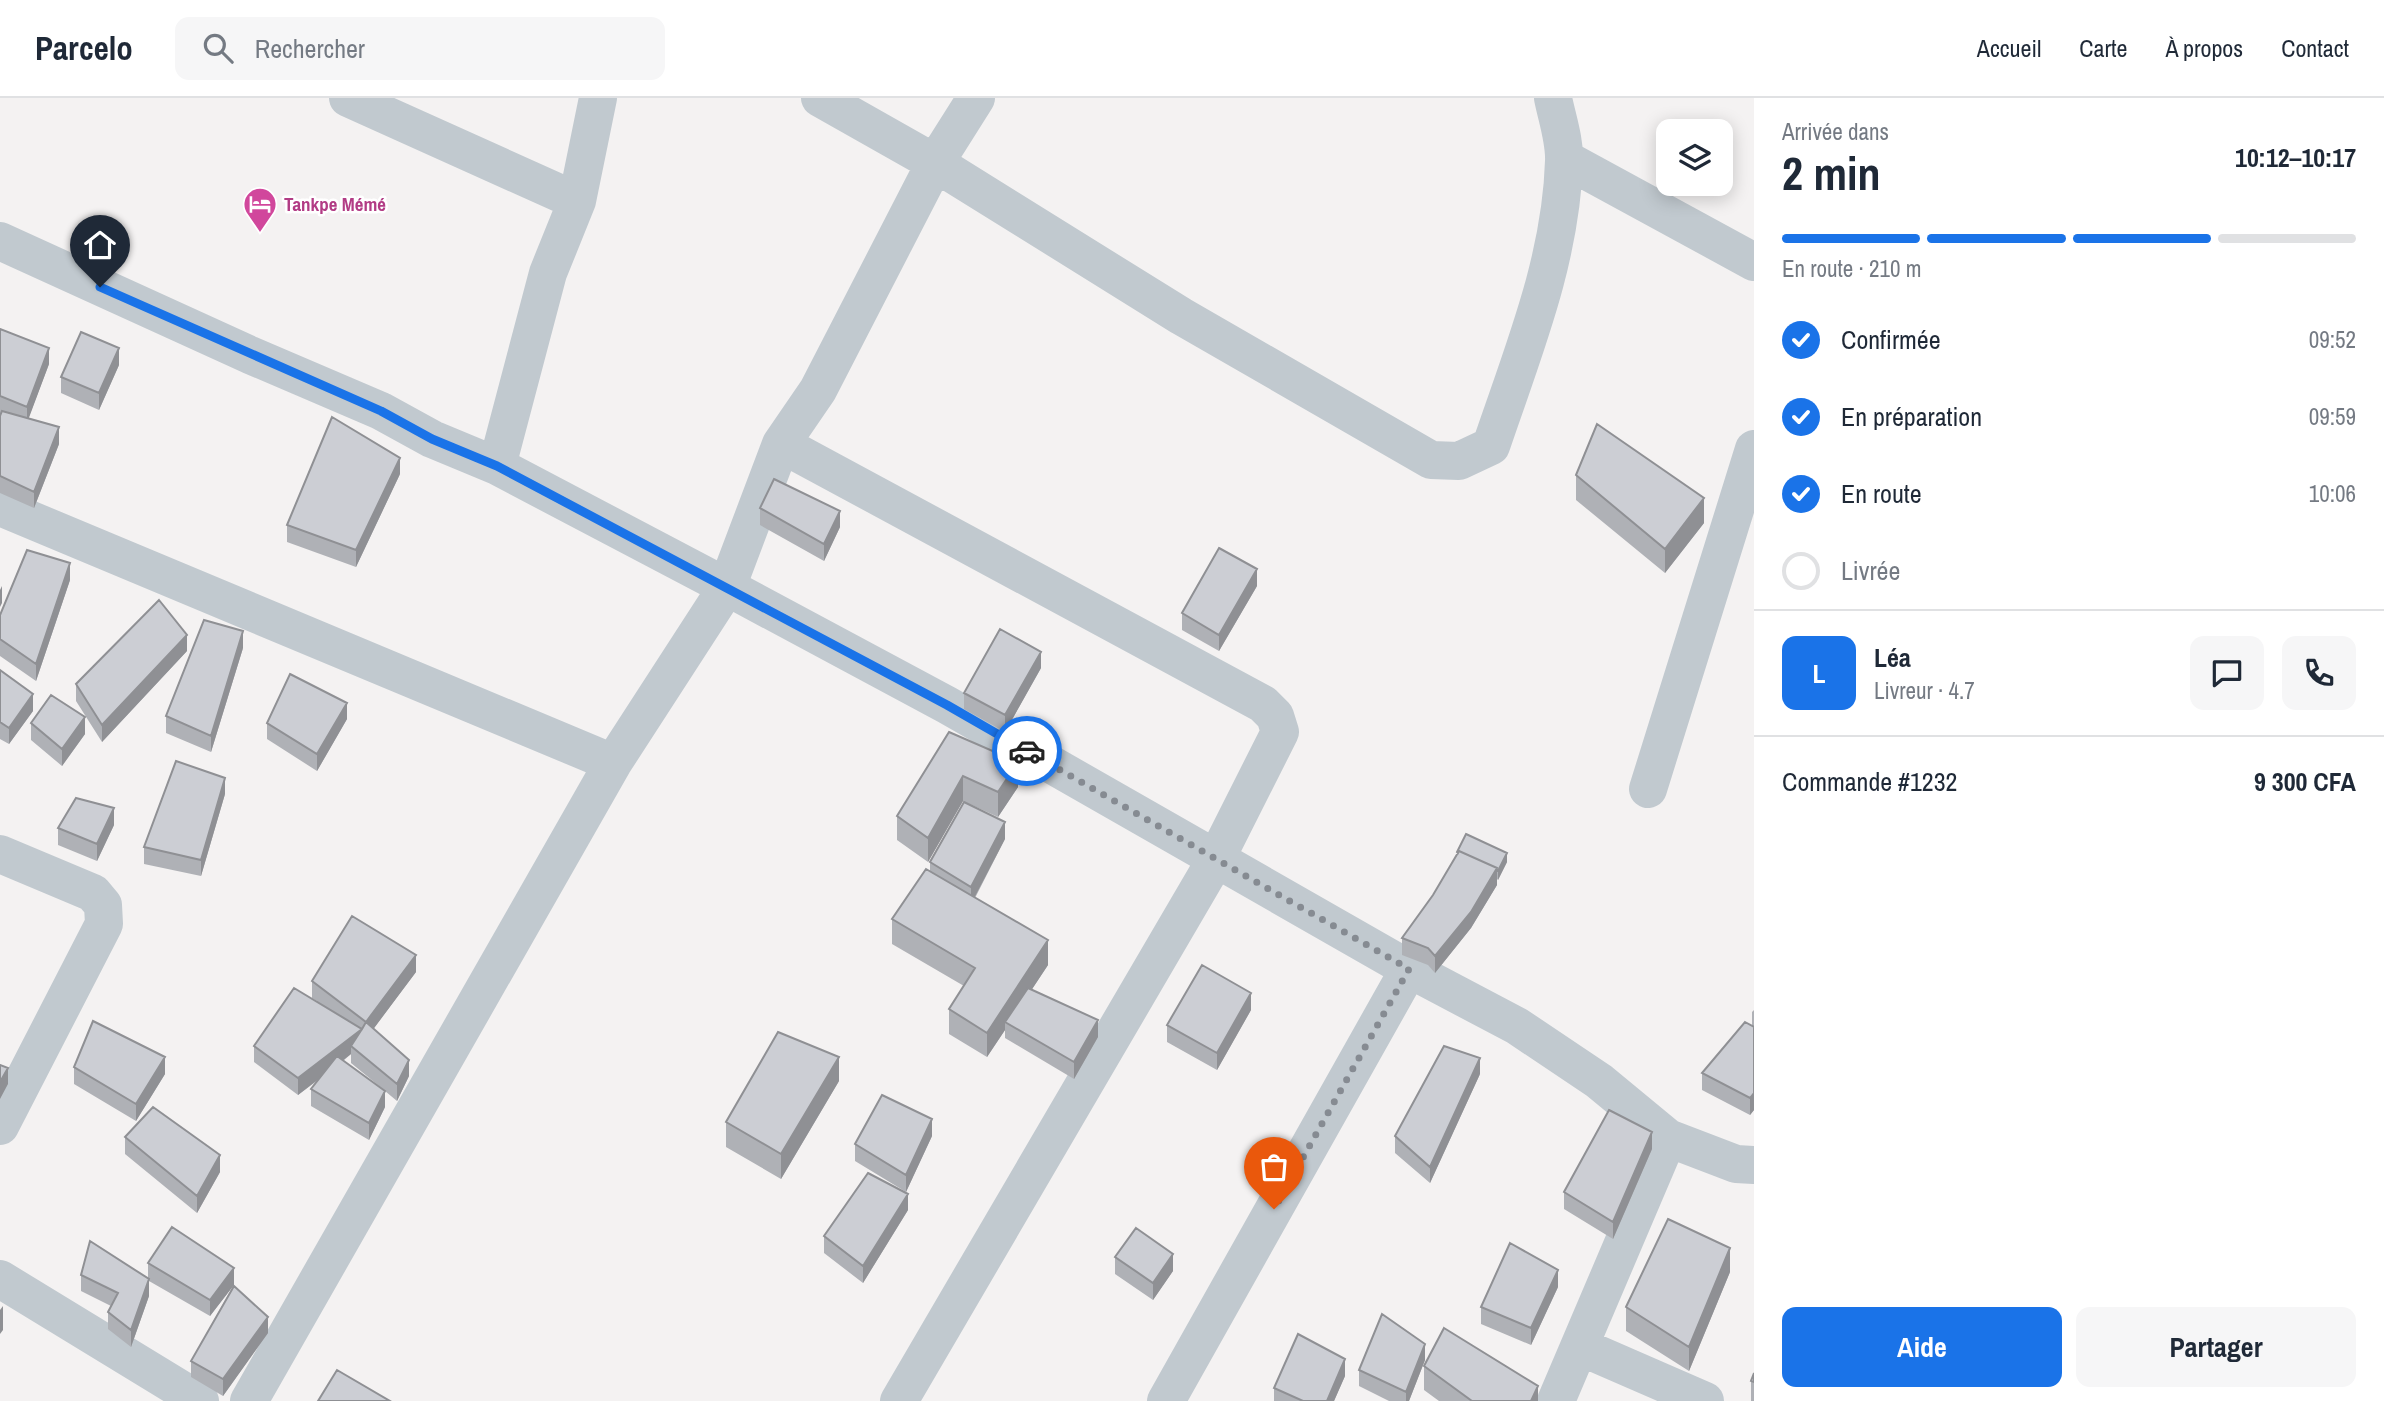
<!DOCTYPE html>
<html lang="fr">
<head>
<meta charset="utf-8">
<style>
  :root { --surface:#fff; --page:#f6f6f7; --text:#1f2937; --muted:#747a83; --line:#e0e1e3; --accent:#1a73e8 }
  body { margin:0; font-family:"Archivo Narrow",sans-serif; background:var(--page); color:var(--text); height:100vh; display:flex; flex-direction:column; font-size:26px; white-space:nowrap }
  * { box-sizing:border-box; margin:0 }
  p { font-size:23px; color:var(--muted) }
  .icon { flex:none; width:38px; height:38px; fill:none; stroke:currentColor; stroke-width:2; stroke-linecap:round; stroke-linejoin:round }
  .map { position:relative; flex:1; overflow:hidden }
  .drawer { display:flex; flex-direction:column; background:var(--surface); width:630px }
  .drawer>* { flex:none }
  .buttons { position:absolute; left:1656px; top:21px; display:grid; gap:14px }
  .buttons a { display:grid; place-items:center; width:77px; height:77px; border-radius:14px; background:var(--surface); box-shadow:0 4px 18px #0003; font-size:35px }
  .pin { position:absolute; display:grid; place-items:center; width:60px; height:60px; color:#fff; margin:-72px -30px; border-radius:50% 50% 50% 0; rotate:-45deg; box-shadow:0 0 7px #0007 }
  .pin .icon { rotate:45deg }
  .courier { position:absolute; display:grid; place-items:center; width:70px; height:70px; margin:-35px; border:5px solid #1a73e8; border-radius:50%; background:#fff; color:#222; box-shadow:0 2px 9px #0007 }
  .headline em { font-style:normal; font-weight:700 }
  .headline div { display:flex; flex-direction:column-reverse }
  .headline { display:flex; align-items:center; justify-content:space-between; height:119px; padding:0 28px }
  h1 { font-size:46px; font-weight:700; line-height:52px }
  .bar { display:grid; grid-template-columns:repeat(4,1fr); gap:10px 7px; align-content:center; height:84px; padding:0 28px }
  .bar i { height:9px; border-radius:5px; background:var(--line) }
  .bar .current { background:var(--accent) }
  .bar p { grid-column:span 4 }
  .line { display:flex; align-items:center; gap:18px; padding:0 28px; border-top:2px solid var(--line) }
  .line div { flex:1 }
  .round { display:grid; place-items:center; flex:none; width:74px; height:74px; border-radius:14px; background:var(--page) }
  ol { padding:0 28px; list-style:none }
  li { display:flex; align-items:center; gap:21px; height:77px }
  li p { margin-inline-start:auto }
  li .icon { padding:7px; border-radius:50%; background:var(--accent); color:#fff; stroke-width:4 }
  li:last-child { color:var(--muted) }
  li i { width:38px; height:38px; border:4px solid var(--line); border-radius:50% }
  .action { display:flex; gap:14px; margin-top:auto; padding:14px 28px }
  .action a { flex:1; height:80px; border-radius:14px; background:var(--accent); color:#fff; font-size:28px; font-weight:700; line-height:80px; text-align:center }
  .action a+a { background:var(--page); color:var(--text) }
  header { display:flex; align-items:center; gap:42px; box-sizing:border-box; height:98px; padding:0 35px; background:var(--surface); border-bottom:2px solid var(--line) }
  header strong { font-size:33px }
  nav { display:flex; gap:38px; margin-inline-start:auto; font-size:24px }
  .search { width:490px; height:63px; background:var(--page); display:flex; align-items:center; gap:18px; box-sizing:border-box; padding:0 24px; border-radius:14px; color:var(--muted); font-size:26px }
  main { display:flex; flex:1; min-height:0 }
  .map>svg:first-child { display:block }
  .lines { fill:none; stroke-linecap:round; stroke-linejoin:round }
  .minor { stroke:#c1c9cf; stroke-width:38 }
  .wall { fill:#afb1b6; fill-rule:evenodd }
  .shaded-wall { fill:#8f9094 }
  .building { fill:#ccced4; stroke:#8f9094; stroke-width:2 }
  .done { stroke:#868b92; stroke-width:7; stroke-dasharray:0 12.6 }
  .route { stroke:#1a73e8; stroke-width:9 }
  .labels { text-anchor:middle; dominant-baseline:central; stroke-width:5; stroke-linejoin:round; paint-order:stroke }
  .hotel-label { font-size:19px; font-weight:bold; fill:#b23c85; stroke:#fff; text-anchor:start }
</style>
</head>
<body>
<header>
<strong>Parcelo</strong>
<div class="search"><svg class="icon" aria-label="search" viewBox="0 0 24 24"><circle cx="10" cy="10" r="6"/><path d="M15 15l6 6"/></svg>Rechercher</div>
<nav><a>Accueil</a><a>Carte</a><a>À propos</a><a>Contact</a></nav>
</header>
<main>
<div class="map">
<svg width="1754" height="1303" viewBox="0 0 1754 1303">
  <rect width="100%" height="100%" fill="#f4f2f2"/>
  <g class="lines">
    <path class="minor" d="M348 0 577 103
      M820 0 935 65 1181 218 1431 362 1459 363 1491 348C1522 256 1561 163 1564 63 1565 43 1557 20 1553 0
      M1565 61 1754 164
      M0 143 250 257 381 313 432 341 497 368 727 489 947 607 1409 871 1517 928 1599 983 1668 1040 1556 1303
      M781 346 1263 606 1275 618 1280 634 1216 761 899 1303
      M497 368 548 175 577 103 598 0
      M0 409 613 665
      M1648 691 1754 351
      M0 756 93 795 103 807 104 826 0 1028
      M1668 1040 1736 1066 1754 1067
      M0 1181 200 1303
      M1581 1249 1705 1303
      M249 1303 613 665 727 489 781 346 818 292 935 65 976 0
      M1166 1303 1409 871"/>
  </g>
  <path class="wall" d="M0 231 49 266 28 321 59 346 34 410 0 395V318L1 315H0Z
    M119 267 99 312 61 295V279Z
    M400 376 356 469 287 444V427Z
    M1576 377 1704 425 1665 475 1576 402Z
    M760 410 840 429 824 463 760 427Z
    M70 482 36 583 0 558V517Z
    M1257 488 1219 553 1182 532V515Z
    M243 550 211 654 166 635V618Z
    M187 553 102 644 76 603V586Z
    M1041 570 1005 634 964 611V595Z
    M0 572 33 613 9 646 0 641Z
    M347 621 317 673 267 641V625Z
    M31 625 85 636 62 668 31 642Z
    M949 634 1018 689 998 719 963 703 928 764 897 742V718Z
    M225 696 201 778 144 766V749Z
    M114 727 97 763 58 747V730Z
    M1005 741 975 800 1048 867 1032 891 1098 939 1074 981 1005 940V932L987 959 949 936V911L964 888 892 846V821L930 774V764Z
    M1457 754 1507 764 1498 782 1497 781V787L1471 830 1435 875 1428 867 1402 857V840L1433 797 1457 756Z
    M416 874 373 931 409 978 397 1003 385 993V1009L369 1042 311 1008V991L318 982 298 997 254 964V948L317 903 312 900V883ZM351 956V965L384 992 343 963Z
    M1251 912 1217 972 1167 944V927Z
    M1754 912V1012L1750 1017 1702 992V975L1752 928V914Z
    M74 969 165 976 136 1023 74 986Z
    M1480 976 1430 1085 1395 1055V1038Z
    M839 983 781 1081 726 1049V1024Z
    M932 1038 906 1094 855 1063V1046Z
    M125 1039 220 1074 197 1115 125 1056Z
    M1652 1051 1613 1141 1564 1111V1094Z
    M908 1112 863 1185 824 1155V1138Z
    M1115 1159 1173 1173 1153 1202 1115 1176Z
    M148 1165 234 1187V1188L268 1235 223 1298 191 1279V1263L233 1188 210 1218 149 1183V1198L131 1249 108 1231V1214L111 1208 81 1193V1177L148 1180Z
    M1730 1174 1689 1273 1626 1233V1209Z
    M1558 1189 1531 1247 1481 1226V1209Z
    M1425 1262 1409 1303H1389L1359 1288V1272Z
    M1424 1268 1538 1303H1439L1424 1292Z
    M1754 1275V1303H1751V1283Z
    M1345 1278 1334 1303H1274V1290Z"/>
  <path class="shaded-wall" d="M49 250V266L27 325V309Z
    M119 250V267L99 312V295Z
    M59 329V346L34 410V394Z
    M400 360V376L356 469V452Z
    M1704 400V425L1665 475V451Z
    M840 413V429L824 463V446Z
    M70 465V482L36 583V566Z
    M1257 471V488L1219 553V537Z
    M2 488V505L0 509V492Z
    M243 533V550L211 654V638Z
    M187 537V553L102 644V627Z
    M1041 554V570L1005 634V617Z
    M33 596V613L9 646V630Z
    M347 605V621L317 673V656Z
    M85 619V636L62 668V651Z
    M1018 664V689L998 719V694Z
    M963 678V703L928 764V740Z
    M225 680V696L201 778V762Z
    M114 710V727L97 763V746Z
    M1005 724V741L971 806V789Z
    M1507 755V764L1498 782V773Z
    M1497 770V787L1471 830 1435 875V858Z
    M1048 842V867L1009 926 1005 924V932L987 959V935Z
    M416 857V874L366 941V924Z
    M1251 895V912L1217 972V955Z
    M1098 922V939L1074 981V964Z
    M362 931 351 948V956L298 997V980Z
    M165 959V976L136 1023V1006Z
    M839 959V983L781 1081V1056Z
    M1480 960V976L1430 1085V1069Z
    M409 962V978L397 1003V986Z
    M8 970V986L0 1001V984Z
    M385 993V1009L369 1042V1025Z
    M1754 995V1012L1750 1017V1000Z
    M932 1021V1038L906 1094V1077Z
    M1652 1034V1051L1613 1141V1124Z
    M220 1057V1074L197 1115V1098Z
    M908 1096V1112L863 1185V1168Z
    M1730 1150V1174L1689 1273V1249Z
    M1173 1156V1173L1153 1202V1185Z
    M234 1170V1187L210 1218V1202Z
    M1558 1172V1189L1531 1247V1230Z
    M149 1181V1198L131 1249V1232Z
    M3 1208V1232L0 1236V1212Z
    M268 1219V1235L223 1298V1281Z
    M1425 1246V1262L1409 1303H1406V1294Z
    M1345 1261V1278L1334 1303H1327Z
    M1538 1288V1303H1531Z"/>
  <path class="building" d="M0 231 49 250 27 309 0 298Z
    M81 234 119 250 99 295 61 279Z
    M2 313 59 329 34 394 0 378V318Z
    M332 319 400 360 356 452 287 427Z
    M1597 326 1704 400 1665 451 1576 377Z
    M774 381 840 413 824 446 760 410Z
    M1219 450 1257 471 1219 537 1182 515Z
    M27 452 70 465 36 566 0 541V517Z
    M159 502 187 537 102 627 76 586Z
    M204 522 243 533 211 638 166 618Z
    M1000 531 1041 554 1005 617 964 595Z
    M0 572 33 596 9 630 0 624Z
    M290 576 347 605 317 656 267 625Z
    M51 597 85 619 62 651 31 625Z
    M949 634 1018 664 998 694 963 678 928 740 897 718Z
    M176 663 225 680 201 762 144 749Z
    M76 700 114 710 97 746 58 730Z
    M964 704 1005 724 971 789 930 764Z
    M1466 736 1507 755 1498 773H1497V770L1459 753 1458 755 1457 754Z
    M1459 753 1497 770 1471 814 1435 858 1428 850 1402 840 1433 797Z
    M926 771 1048 842 987 935 949 911 975 870 892 821Z
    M352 818 416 857 366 924 312 883Z
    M1202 867 1251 895 1217 955 1167 927Z
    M294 890 362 931 366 924 409 962 397 986 351 948 362 931 298 980 254 948Z
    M1028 890 1098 922 1074 964 1005 924Z
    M93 923 165 959 136 1006 74 969Z
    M1745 924 1754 929V995L1750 1000 1702 975Z
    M778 934 839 959 781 1056 726 1024Z
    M1444 948 1480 960 1430 1069 1395 1038Z
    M337 958 385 993 369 1025 311 991Z
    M0 967 8 970 0 984Z
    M882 997 932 1021 906 1077 855 1046Z
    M153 1009 220 1057 197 1098 125 1039Z
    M1609 1012 1652 1034 1613 1124 1564 1094Z
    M868 1075 908 1096 863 1168 824 1138Z
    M1668 1121 1730 1150 1689 1249 1626 1209Z
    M172 1129 234 1170 210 1202 148 1165Z
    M1136 1130 1173 1156 1153 1185 1115 1159Z
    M90 1143 149 1181 131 1232 108 1214 118 1195 81 1177Z
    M1510 1145 1558 1172 1531 1230 1481 1209Z
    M234 1188 268 1219 223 1281 191 1263Z
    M1382 1216 1425 1246 1406 1294 1359 1272Z
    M1444 1230 1538 1288 1531 1303H1472L1424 1268Z
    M1298 1236 1345 1261 1327 1303H1303L1274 1290Z
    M337 1272 390 1303H318Z
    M1754 1275V1284L1751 1283Z"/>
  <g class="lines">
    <path class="done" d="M1027 653 1409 871 1274 1111"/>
    <path class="route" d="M100 189 381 313 432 341 497 368 947 607 1027 653"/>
  </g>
  <defs>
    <symbol id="hotel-pin" viewBox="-11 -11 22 30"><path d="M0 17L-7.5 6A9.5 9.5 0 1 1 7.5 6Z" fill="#d1479c" stroke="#fff"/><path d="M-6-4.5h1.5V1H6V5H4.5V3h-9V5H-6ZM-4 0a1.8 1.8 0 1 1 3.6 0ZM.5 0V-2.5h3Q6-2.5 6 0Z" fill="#fff"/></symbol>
  </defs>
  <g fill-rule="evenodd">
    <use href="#hotel-pin" x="241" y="87" width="38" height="52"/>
  </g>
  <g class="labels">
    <g class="hotel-label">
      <text x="284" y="106">Tankpe Mémé</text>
    </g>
  </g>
</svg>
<div class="buttons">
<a><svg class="icon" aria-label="layers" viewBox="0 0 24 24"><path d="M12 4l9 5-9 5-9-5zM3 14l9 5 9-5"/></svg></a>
</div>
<div class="pin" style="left:1274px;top:1111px;background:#ea580c"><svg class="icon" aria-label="bag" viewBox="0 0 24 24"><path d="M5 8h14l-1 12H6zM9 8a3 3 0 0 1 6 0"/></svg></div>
<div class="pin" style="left:100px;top:189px;background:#1f2937"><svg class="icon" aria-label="home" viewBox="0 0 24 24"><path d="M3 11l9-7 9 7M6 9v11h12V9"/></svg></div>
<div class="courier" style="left:1027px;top:653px"><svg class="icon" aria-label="car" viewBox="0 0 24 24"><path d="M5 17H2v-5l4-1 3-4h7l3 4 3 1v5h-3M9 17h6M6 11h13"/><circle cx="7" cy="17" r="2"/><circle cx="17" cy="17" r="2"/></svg></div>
</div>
<section class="drawer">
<div class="headline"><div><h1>2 min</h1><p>Arrivée dans</p></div><em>10:12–10:17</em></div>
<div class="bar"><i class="current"></i><i class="current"></i><i class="current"></i><i></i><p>En route · 210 m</p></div>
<ol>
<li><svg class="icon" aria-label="check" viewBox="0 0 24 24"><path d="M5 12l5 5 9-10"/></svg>Confirmée<p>09:52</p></li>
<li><svg class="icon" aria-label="check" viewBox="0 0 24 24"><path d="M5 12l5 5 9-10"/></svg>En préparation<p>09:59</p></li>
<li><svg class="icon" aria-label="check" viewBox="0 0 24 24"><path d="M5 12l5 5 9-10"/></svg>En route<p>10:06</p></li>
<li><i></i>Livrée</li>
</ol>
<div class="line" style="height:126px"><b class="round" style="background:var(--accent);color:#fff">L</b><div><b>Léa</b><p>Livreur · 4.7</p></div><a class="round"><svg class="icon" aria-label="chat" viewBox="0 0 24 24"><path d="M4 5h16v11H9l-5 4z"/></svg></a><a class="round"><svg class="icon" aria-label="phone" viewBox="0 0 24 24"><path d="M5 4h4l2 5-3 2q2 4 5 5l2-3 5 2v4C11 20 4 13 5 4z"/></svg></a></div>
<div class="line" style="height:91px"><div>Commande #1232</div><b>9 300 CFA</b></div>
<div class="action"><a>Aide</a><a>Partager</a></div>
</section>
</main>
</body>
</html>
